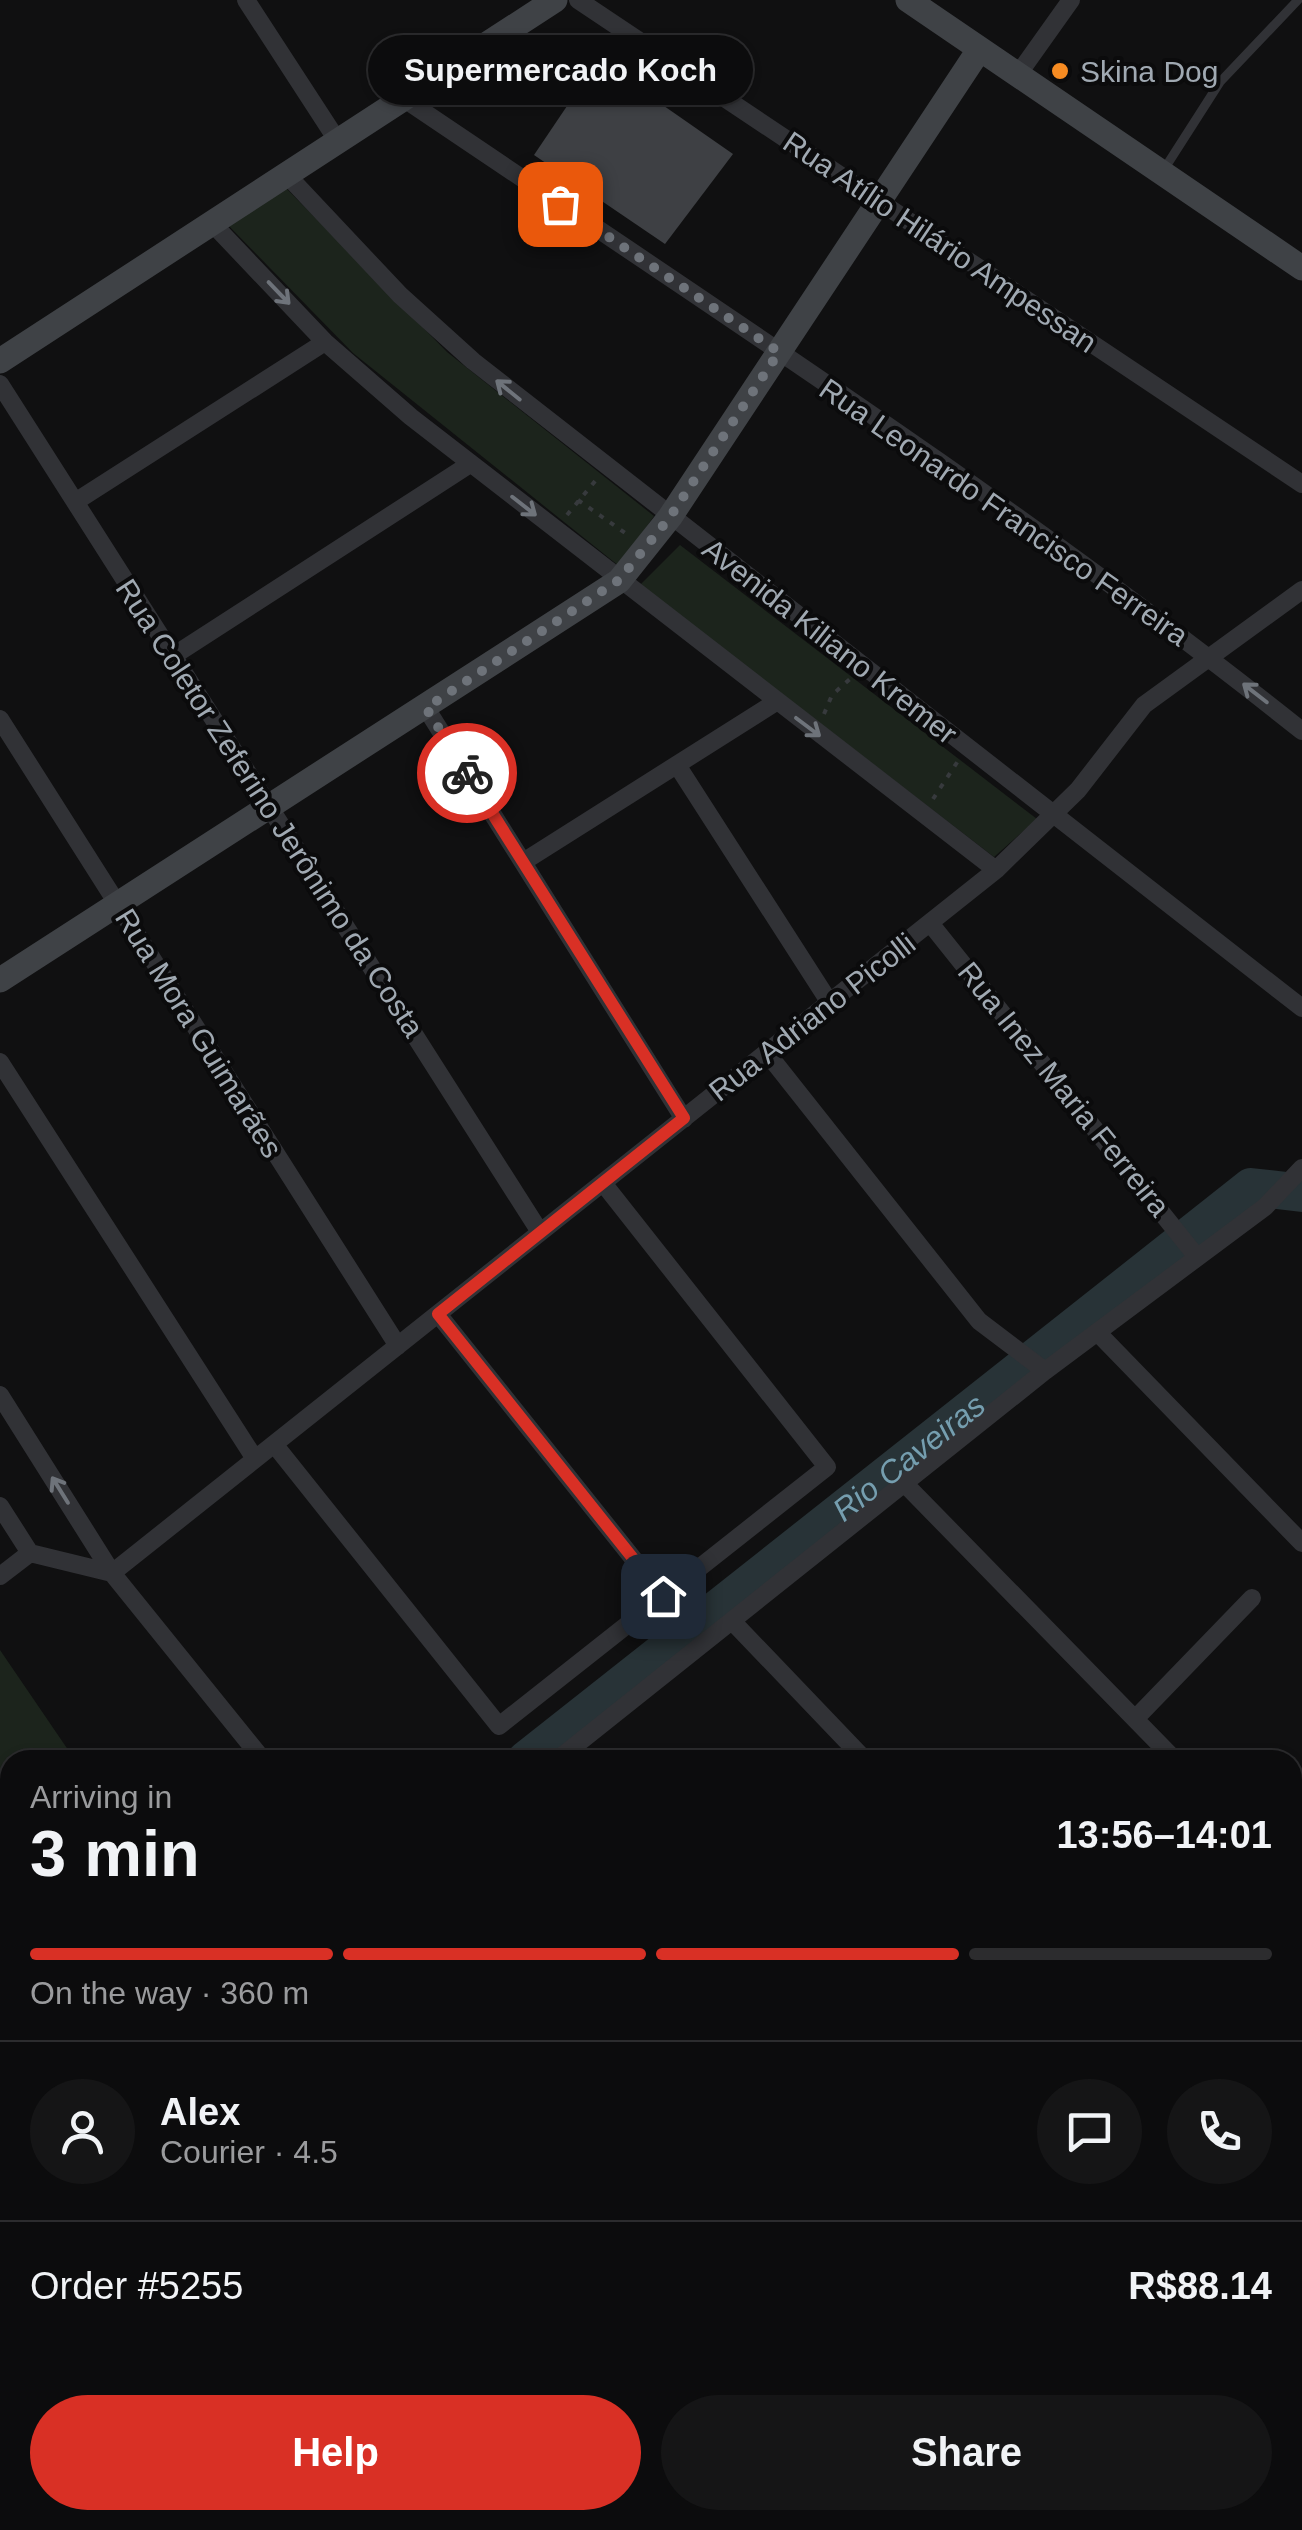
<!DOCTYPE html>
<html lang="en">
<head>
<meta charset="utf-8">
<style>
  :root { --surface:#0c0c0d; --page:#151516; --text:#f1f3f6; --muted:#9a9b9d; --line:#2c2c2e; --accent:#d93025 }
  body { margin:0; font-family:Helvetica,sans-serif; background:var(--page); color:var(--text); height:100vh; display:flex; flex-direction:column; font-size:38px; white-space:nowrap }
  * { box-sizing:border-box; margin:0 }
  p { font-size:32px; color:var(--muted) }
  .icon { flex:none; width:55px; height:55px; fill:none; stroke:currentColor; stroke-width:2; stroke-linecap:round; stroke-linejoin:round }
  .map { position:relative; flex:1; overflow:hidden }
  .panel { position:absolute; left:0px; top:1750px; width:1302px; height:780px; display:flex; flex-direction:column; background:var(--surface); border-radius:30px 30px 0 0; box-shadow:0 2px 8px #0004,0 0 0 2px var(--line) }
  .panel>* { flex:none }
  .pin { position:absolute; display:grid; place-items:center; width:85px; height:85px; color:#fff; margin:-42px; border-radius:20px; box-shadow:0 5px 15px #0006 }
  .courier { position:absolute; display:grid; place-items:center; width:100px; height:100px; margin:-50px; border:8px solid #d93025; border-radius:50%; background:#fff; color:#222; box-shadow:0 2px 12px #0007 }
  .bubble { position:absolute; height:70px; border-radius:35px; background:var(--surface); box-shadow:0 2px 8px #0004,0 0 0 2px var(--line); font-size:32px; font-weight:600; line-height:70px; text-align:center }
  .headline em { font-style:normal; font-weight:600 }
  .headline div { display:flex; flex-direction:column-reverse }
  .headline { display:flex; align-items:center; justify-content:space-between; height:170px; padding:0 30px }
  h1 { font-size:65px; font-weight:600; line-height:75px }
  .bar { display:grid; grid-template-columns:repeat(4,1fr); gap:15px 10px; align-content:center; height:120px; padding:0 30px }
  .bar i { height:12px; border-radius:8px; background:var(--line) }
  .bar .active { background:var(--accent) }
  .bar p { grid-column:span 4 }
  .line { display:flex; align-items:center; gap:25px; padding:0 30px; border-top:2px solid var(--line) }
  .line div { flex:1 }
  .round { display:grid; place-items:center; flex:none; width:105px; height:105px; border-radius:52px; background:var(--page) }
  .action { display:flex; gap:20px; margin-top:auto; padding:20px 30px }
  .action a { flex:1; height:115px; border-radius:60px; background:var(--accent); color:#fff; font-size:40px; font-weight:600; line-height:115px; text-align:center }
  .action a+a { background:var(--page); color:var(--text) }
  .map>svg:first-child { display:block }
  .green { fill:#1c241c }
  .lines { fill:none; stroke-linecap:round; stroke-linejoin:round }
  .stream { stroke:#283337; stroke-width:6 }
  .river { stroke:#283337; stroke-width:38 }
  .building { fill:#3e4044 }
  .path { stroke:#373a3d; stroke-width:4; stroke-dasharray:5 8; stroke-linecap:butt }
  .lane { stroke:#313236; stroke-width:9 }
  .street { stroke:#313236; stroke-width:18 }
  .secondary { stroke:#3f4246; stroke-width:25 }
  .oneway { stroke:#6e737a }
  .done { stroke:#6e737a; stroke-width:10; stroke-dasharray:0 18 }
  .route { stroke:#d93025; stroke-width:12 }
  .poi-dot { fill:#f68b22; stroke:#0b0b0c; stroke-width:4 }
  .labels { text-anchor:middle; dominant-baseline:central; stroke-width:8; stroke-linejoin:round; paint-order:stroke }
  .poi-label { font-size:30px; fill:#a0a9b2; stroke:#0b0b0c; text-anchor:start }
  .street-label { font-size:30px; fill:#a0a9b2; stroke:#0b0b0c }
  .water-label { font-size:32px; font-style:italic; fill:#759eaf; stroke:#0b0b0c }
</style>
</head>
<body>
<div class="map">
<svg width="1302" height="2530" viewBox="0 0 1302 2530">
  <rect width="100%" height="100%" fill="#101011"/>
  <path class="green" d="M282 184 447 352 654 516 619 566 353 353 226 223Z
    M680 545 1037 819 994 857 640 585Z
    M0 1650 75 1760H10V1839L0 1845Z"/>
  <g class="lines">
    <path class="stream" d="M0 2181 10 2174"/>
    <path class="river" id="s1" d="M526 1760 1251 1187 1302 1193"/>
  </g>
  <path class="building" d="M598 60 733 154 665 244 534 155Z"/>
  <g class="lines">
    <path class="path" d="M578 500 628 535
      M567 515 596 480
      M824 714 832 695 851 678
      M933 799 958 761"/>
    <path class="lane" d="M1163 171 1220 82 1298 0"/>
    <path class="street" d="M246 0 337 140
      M578 0 1302 484
      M1017 76 1071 0
      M403 98C706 303 1016 503 1302 731
      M286 174 400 295 473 361 1302 1008
      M212 223 325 342 411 417 996 870
      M0 384 540 1232
      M75 502 325 342
      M173 656 470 464
      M426 708 684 1119
      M0 719 398 1346
      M677 765 830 1003
      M523 862 776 702
      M930 923 1197 1257
      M767 1053 979 1321 1045 1371
      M0 1062 255 1459
      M438 1314 663 1596
      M1097 1332 1302 1543
      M0 1395 112 1573 263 1760
      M274 1444 499 1726 827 1467 603 1183
      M904 1483 1175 1760
      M0 1506 30 1553 112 1573
      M112 1573 996 870 1078 790 1144 705 1302 590
      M0 1576 30 1553
      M732 1621 865 1760
      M1135 1719 1252 1598
      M557 1760 1045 1371 1265 1207 1302 1168
      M1292 1824 1302 1815
      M0 2002 10 1995
      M1292 2013 1302 2023
      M0 2214 10 2207"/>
    <path class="secondary" d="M908 0 1302 268
      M0 361 555 0
      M0 980 619 581 670 517 979 50"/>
  </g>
  <defs><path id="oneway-shaft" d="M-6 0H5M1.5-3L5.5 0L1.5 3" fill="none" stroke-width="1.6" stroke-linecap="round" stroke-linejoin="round" transform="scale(2.5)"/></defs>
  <g class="oneway">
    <use href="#oneway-shaft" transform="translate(279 293) rotate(46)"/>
    <use href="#oneway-shaft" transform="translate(508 390) rotate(-141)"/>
    <use href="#oneway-shaft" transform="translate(524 506) rotate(38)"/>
    <use href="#oneway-shaft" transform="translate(1255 693) rotate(-142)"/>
    <use href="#oneway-shaft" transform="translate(808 727) rotate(37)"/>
    <use href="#oneway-shaft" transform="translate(60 1490) rotate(-122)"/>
  </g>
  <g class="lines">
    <path class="done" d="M467 773 426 708 619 580 670 517 779 352 560 204"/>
    <path class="route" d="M467 773 684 1118 438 1314 663 1596"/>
  </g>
  <circle class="poi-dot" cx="1060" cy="71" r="10"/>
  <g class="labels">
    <g class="poi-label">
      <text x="1080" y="71">Skina Dog</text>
    </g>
    <g class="street-label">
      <text transform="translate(940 242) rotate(34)">Rua Atílio Hilário Ampessan</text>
      <text transform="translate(1004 512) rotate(35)">Rua Leonardo Francisco Ferreira</text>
      <text transform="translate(830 641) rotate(38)">Avenida Kiliano Kremer</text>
      <text transform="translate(270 808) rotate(57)">Rua Coletor Zeferino Jerônimo da Costa</text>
      <text transform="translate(812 1017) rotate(-38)">Rua Adriano Picolli</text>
      <text transform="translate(199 1033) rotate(58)">Rua Mora Guimarães</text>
      <text transform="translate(1064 1089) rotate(51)">Rua Inez Maria Ferreira</text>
    </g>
    <g class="water-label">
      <text stroke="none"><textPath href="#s1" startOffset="488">Rio Caveiras</textPath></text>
    </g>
  </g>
</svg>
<div class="pin" style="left:560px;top:204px;background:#ea580c"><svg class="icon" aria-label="bag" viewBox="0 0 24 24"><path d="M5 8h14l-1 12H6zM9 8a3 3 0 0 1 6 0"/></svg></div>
<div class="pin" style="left:663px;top:1596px;background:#1f2937"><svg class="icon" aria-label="home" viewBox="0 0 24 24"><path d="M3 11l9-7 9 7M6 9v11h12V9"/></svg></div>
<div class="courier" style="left:467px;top:773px"><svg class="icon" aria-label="bike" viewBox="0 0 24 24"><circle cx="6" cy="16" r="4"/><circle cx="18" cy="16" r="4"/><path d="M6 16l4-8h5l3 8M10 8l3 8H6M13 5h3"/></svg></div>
<div class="bubble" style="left:368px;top:35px;width:385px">Supermercado Koch</div>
<section class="panel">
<div class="headline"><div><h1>3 min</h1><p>Arriving in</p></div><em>13:56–14:01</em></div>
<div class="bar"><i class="active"></i><i class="active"></i><i class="active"></i><i></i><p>On the way · 360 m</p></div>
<div class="line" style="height:180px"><a class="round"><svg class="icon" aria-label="person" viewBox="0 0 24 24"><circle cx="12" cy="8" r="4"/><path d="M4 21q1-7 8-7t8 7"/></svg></a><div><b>Alex</b><p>Courier · 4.5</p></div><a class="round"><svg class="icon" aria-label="chat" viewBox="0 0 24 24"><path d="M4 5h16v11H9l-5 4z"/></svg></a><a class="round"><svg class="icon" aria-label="phone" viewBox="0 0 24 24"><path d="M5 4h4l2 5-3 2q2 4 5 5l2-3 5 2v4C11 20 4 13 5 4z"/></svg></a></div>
<div class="line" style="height:130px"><div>Order #5255</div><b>R$88.14</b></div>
<div class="action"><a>Help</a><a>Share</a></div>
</section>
</div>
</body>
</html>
